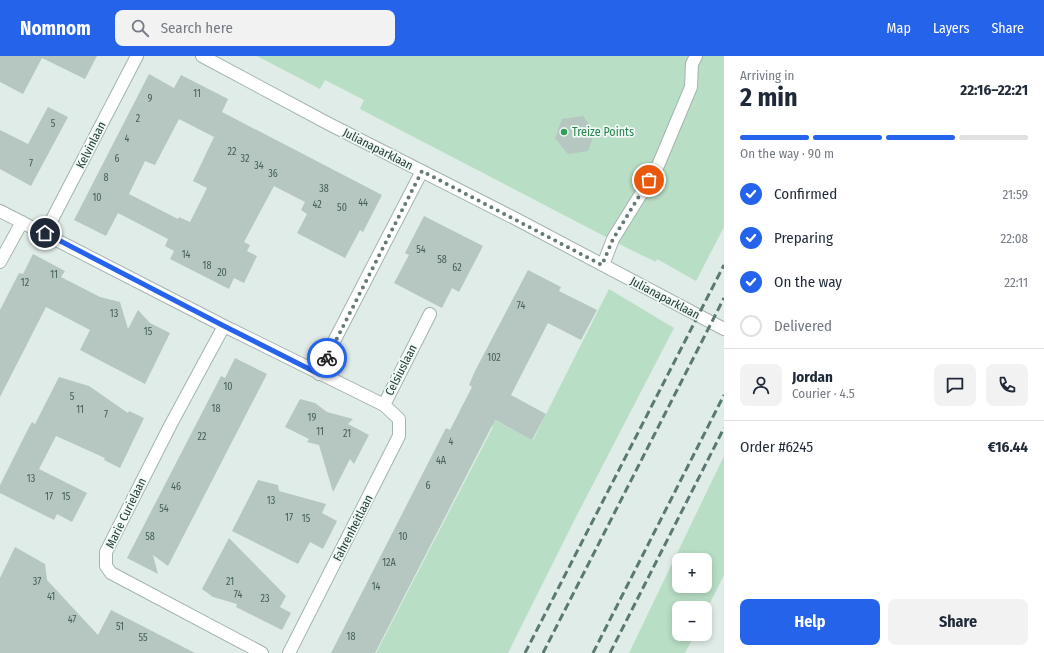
<!DOCTYPE html>
<html lang="en">
<head>
<meta charset="utf-8">
<style>
  :root { --surface:#fff; --page:#f2f2f3; --text:#1f2937; --muted:#747a83; --line:#e0e1e3; --accent:#2563eb }
  body { margin:0; font-family:"Fira Sans Condensed",sans-serif; background:var(--page); color:var(--text); height:100vh; display:flex; flex-direction:column; font-size:15px; white-space:nowrap }
  * { box-sizing:border-box; margin:0 }
  p { font-size:13px; color:var(--muted) }
  .icon { flex:none; width:22px; height:22px; fill:none; stroke:currentColor; stroke-width:2; stroke-linecap:round; stroke-linejoin:round }
  .map { position:relative; flex:1; overflow:hidden }
  .drawer { display:flex; flex-direction:column; background:var(--surface); width:320px }
  .drawer>* { flex:none }
  .buttons { position:absolute; left:672px; top:497px; display:grid; gap:8px }
  .buttons a { display:grid; place-items:center; width:40px; height:40px; border-radius:8px; background:var(--surface); box-shadow:0 2px 6px #0003; font-size:20px }
  .pin { position:absolute; display:grid; place-items:center; width:34px; height:34px; color:#fff; margin:-17px; border:2px solid #fff; border-radius:50%; box-shadow:0 1px 4px #0007 }
  .courier { position:absolute; display:grid; place-items:center; width:40px; height:40px; margin:-20px; border:3px solid #2563eb; border-radius:50%; background:#fff; color:#222; box-shadow:0 1px 5px #0007 }
  .headline em { font-style:normal; font-weight:700 }
  .headline div { display:flex; flex-direction:column-reverse }
  .headline { display:flex; align-items:center; justify-content:space-between; height:68px; padding:0 16px }
  h1 { font-size:26px; font-weight:700; line-height:30px }
  .bar { display:grid; grid-template-columns:repeat(4,1fr); gap:6px 4px; align-content:center; height:48px; padding:0 16px }
  .bar i { height:5px; border-radius:3px; background:var(--line) }
  .bar .active { background:var(--accent) }
  .bar p { grid-column:span 4 }
  .line { display:flex; align-items:center; gap:10px; padding:0 16px; border-top:1px solid var(--line) }
  .line div { flex:1 }
  .round { display:grid; place-items:center; flex:none; width:42px; height:42px; border-radius:8px; background:var(--page) }
  ol { padding:0 16px; list-style:none }
  li { display:flex; align-items:center; gap:12px; height:44px }
  li p { margin-inline-start:auto }
  li .icon { padding:4px; border-radius:50%; background:var(--accent); color:#fff; stroke-width:4 }
  li:last-child { color:var(--muted) }
  li i { width:22px; height:22px; border:2px solid var(--line); border-radius:50% }
  .cta { display:flex; gap:8px; margin-top:auto; padding:8px 16px }
  .cta a { flex:1; height:46px; border-radius:8px; background:var(--accent); color:#fff; font-size:16px; font-weight:700; line-height:46px; text-align:center }
  .cta a+a { background:var(--page); color:var(--text) }
  header { display:flex; align-items:center; gap:24px; box-sizing:border-box; height:56px; padding:0 20px; background:var(--accent); color:#fff }
  header strong { font-size:19px }
  nav { display:flex; gap:22px; margin-inline-start:auto; font-size:14px }
  .search { width:280px; height:36px; background:var(--page); display:flex; align-items:center; gap:10px; box-sizing:border-box; padding:0 14px; border-radius:8px; color:var(--muted); font-size:15px }
  main { display:flex; flex:1; min-height:0 }
  .map>svg:first-child { display:block }
  .green { fill:#b8dec5; fill-rule:evenodd }
  .building { fill:#b5c7c0; fill-rule:evenodd }
  .lines { fill:none; stroke-linecap:round; stroke-linejoin:round }
  .minor-casing { stroke:#a3b4af; stroke-width:14 }
  .minor { stroke:#fff; stroke-width:12 }
  .rail { stroke:#5a7972; stroke-width:3; stroke-dasharray:8 4; stroke-linecap:butt }
  .done { stroke:#637a75; stroke-width:4; stroke-dasharray:0 7.2 }
  .route { stroke:#2563eb; stroke-width:5 }
  .leisure-dot { fill:#2e9e5b; stroke:#f1f8f5; stroke-width:1.5 }
  .labels { text-anchor:middle; dominant-baseline:central; stroke-width:3.5; stroke-linejoin:round; paint-order:stroke }
  .number-label { font-size:10px; fill:#456059 }
  .leisure-label { font-size:12px; fill:#27864d; stroke:#f1f8f5; text-anchor:start }
  .street-label { font-size:12px; fill:#203d37; stroke:#f1f8f5 }
</style>
</head>
<body>
<header>
<strong>Nomnom</strong>
<div class="search"><svg class="icon" aria-label="search" viewBox="0 0 24 24"><circle cx="10" cy="10" r="6"/><path d="M15 15l6 6"/></svg>Search here</div>
<nav><a>Map</a><a>Layers</a><a>Share</a></nav>
</header>
<main>
<div class="map">
<svg width="724" height="597" viewBox="0 0 724 597">
  <rect width="100%" height="100%" fill="#e0ece7"/>
  <path class="green" d="M257 0H724V171L696 225 657 203 656 206 631 194 360 53 364 44 325 24 320 33Z
    M609 233 674 272 577 459 508 597H376L493 371 460 354 463 348 533 384Z
    M724 400V519L705 557V552H679V578H695L685 597H629ZM679 504H705V530H679Z"/>
  <path class="building" d="M0 0H97L85 23 42 2 23 38 0 26Z
    M149 18 174 32 181 19 228 43 222 56 382 139 363 176 360 174 345 202 297 177 307 158 301 154 305 146 274 130 244 186 250 189 247 195 257 200 244 227 234 222 229 233 170 203 174 195 165 190 168 183 118 157 106 180 74 164ZM179 63 214 81 193 125 207 132 190 166 179 161 178 163 129 138 145 105 155 109Z
    M48 51 68 61 31 130 0 113V74L28 88Z
    M583 60 595 76 588 95 568 98 555 82 562 63Z
    M424 160 483 190 459 236 452 232 442 252 394 227 409 199 405 197Z
    M33 198 65 215 61 221 100 241 120 246 128 273 138 254 150 267 170 277 145 328 80 294 90 274 46 251 0 341V254L19 217 23 218Z
    M528 214 561 231 559 235 597 254 581 284 548 267 511 339 546 358 532 384 495 364 375 597H331L446 372 450 374 472 331 469 329 475 315Z
    M235 302 267 318 168 510 153 499 158 518 127 502 221 320 225 322Z
    M59 321 89 330 128 357 129 355 144 362 120 412 104 404 105 402 56 380 39 413 87 437 72 466 57 458 54 464 0 437V429L27 375 32 366 35 368Z
    M300 343 315 347 327 356 353 363 348 368 369 379 354 408 350 403 333 436 319 389 307 386 309 383 285 371Z
    M258 424 278 429 279 435 326 448 322 457 337 465 323 493 310 486 298 508 232 475Z
    M229 482 286 540 280 551 291 557 282 574 236 551 237 548 213 541 202 533Z
    M15 491 45 508 47 524 98 579 111 554 195 597H0V522Z"/>
  <g class="lines">
    <defs>
      <path id="minor" d="M202 0 329 68 516 163 724 273
        M0 155 224 270 384 349 430 258
        M45 177 137 0
        M0 206 22 166
        M603 209 613 183 657 112 691 31 692 8 696 0
        M224 270 171 368 106 496V510L111 517 262 597
        M319 318 330 293 422 115
        M289 597 399 380V363L384 349"/>
    </defs>
    <use href="#minor" class="minor-casing"/>
    <use href="#minor" class="minor"/>
    <path class="rail" d="M525 597 724 209
      M543 597 724 242
      M593 597 724 339
      M610 597 724 372"/>
  </g>
  <g class="lines">
    <path class="done" d="M327 302 422 115 602 209 613 183 649 124"/>
    <path class="route" d="M45 177 224 270 319 318 327 302"/>
  </g>
  <circle class="leisure-dot" cx="564" cy="76" r="4"/>
  <g class="labels">
    <g class="number-label">
      <text x="197" y="38">11</text>
      <text x="150" y="43">9</text>
      <text x="138" y="63">2</text>
      <text x="53" y="68">5</text>
      <text x="127" y="83">4</text>
      <text x="232" y="96">22</text>
      <text x="117" y="103">6</text>
      <text x="245" y="103">32</text>
      <text x="31" y="108">7</text>
      <text x="259" y="110">34</text>
      <text x="273" y="118">36</text>
      <text x="106" y="122">8</text>
      <text x="324" y="133">38</text>
      <text x="97" y="142">10</text>
      <text x="363" y="147">44</text>
      <text x="317" y="149">42</text>
      <text x="342" y="152">50</text>
      <text x="421" y="194">54</text>
      <text x="186" y="199">14</text>
      <text x="442" y="204">58</text>
      <text x="207" y="210">18</text>
      <text x="457" y="212">62</text>
      <text x="222" y="217">20</text>
      <text x="54" y="219">11</text>
      <text x="25" y="227">12</text>
      <text x="521" y="250">74</text>
      <text x="114" y="258">13</text>
      <text x="148" y="276">15</text>
      <text x="494" y="302">102</text>
      <text x="228" y="331">10</text>
      <text x="72" y="341">5</text>
      <text x="216" y="353">18</text>
      <text x="80" y="354">11</text>
      <text x="106" y="359">7</text>
      <text x="312" y="362">19</text>
      <text x="320" y="376">11</text>
      <text x="347" y="378">21</text>
      <text x="202" y="381">22</text>
      <text x="451" y="386">4</text>
      <text x="441" y="405">4A</text>
      <text x="31" y="423">13</text>
      <text x="428" y="430">6</text>
      <text x="176" y="431">46</text>
      <text x="49" y="441">17</text>
      <text x="66" y="441">15</text>
      <text x="271" y="445">13</text>
      <text x="164" y="453">54</text>
      <text x="289" y="462">17</text>
      <text x="306" y="463">15</text>
      <text x="150" y="481">58</text>
      <text x="403" y="481">10</text>
      <text x="389" y="507">12A</text>
      <text x="37" y="526">37</text>
      <text x="230" y="526">21</text>
      <text x="376" y="531">14</text>
      <text x="238" y="539">74</text>
      <text x="51" y="541">41</text>
      <text x="265" y="543">23</text>
      <text x="72" y="564">47</text>
      <text x="120" y="571">51</text>
      <text x="351" y="581">18</text>
      <text x="143" y="582">55</text>
    </g>
    <g class="leisure-label">
      <text x="572" y="76">Treize Points</text>
    </g>
    <g class="street-label">
      <text transform="translate(91 89) rotate(-63)">Kelvinlaan</text>
      <text transform="translate(378 93) rotate(27)">Julianaparklaan</text>
      <text transform="translate(665 242) rotate(28)">Julianaparklaan</text>
      <text transform="translate(401 314) rotate(-63)">Celsiuslaan</text>
      <text transform="translate(126 457) rotate(-64)">Marie Curielaan</text>
      <text transform="translate(353 472) rotate(-63)">Fahrenheitlaan</text>
    </g>
  </g>
</svg>
<div class="buttons">
<a>+</a>
<a>−</a>
</div>
<div class="pin" style="left:649px;top:124px;background:#ea580c"><svg class="icon" aria-label="bag" viewBox="0 0 24 24"><path d="M5 8h14l-1 12H6zM9 8a3 3 0 0 1 6 0"/></svg></div>
<div class="pin" style="left:45px;top:177px;background:#1f2937"><svg class="icon" aria-label="home" viewBox="0 0 24 24"><path d="M3 11l9-7 9 7M6 9v11h12V9"/></svg></div>
<div class="courier" style="left:327px;top:302px"><svg class="icon" aria-label="bike" viewBox="0 0 24 24"><circle cx="6" cy="16" r="4"/><circle cx="18" cy="16" r="4"/><path d="M6 16l4-8h5l3 8M10 8l3 8H6M13 5h3"/></svg></div>
</div>
<section class="drawer">
<div class="headline"><div><h1>2 min</h1><p>Arriving in</p></div><em>22:16–22:21</em></div>
<div class="bar"><i class="active"></i><i class="active"></i><i class="active"></i><i></i><p>On the way · 90 m</p></div>
<ol>
<li><svg class="icon" aria-label="check" viewBox="0 0 24 24"><path d="M5 12l5 5 9-10"/></svg>Confirmed<p>21:59</p></li>
<li><svg class="icon" aria-label="check" viewBox="0 0 24 24"><path d="M5 12l5 5 9-10"/></svg>Preparing<p>22:08</p></li>
<li><svg class="icon" aria-label="check" viewBox="0 0 24 24"><path d="M5 12l5 5 9-10"/></svg>On the way<p>22:11</p></li>
<li><i></i>Delivered</li>
</ol>
<div class="line" style="height:72px"><a class="round"><svg class="icon" aria-label="person" viewBox="0 0 24 24"><circle cx="12" cy="8" r="4"/><path d="M4 21q1-7 8-7t8 7"/></svg></a><div><b>Jordan</b><p>Courier · 4.5</p></div><a class="round"><svg class="icon" aria-label="chat" viewBox="0 0 24 24"><path d="M4 5h16v11H9l-5 4z"/></svg></a><a class="round"><svg class="icon" aria-label="phone" viewBox="0 0 24 24"><path d="M5 4h4l2 5-3 2q2 4 5 5l2-3 5 2v4C11 20 4 13 5 4z"/></svg></a></div>
<div class="line" style="height:52px"><div>Order #6245</div><b>€16.44</b></div>
<div class="cta"><a>Help</a><a>Share</a></div>
</section>
</main>
</body>
</html>
